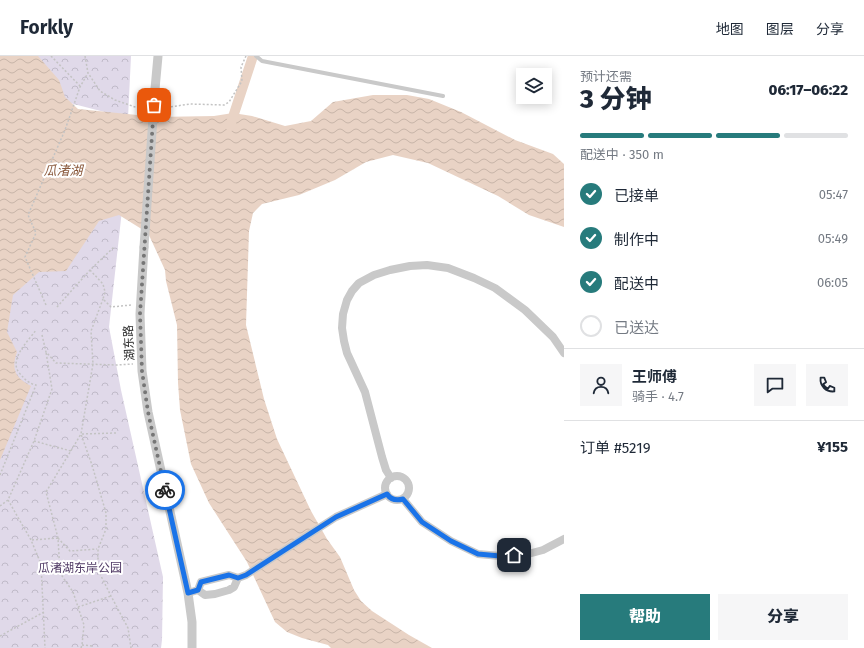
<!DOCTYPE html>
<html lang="zh">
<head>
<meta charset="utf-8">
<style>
  :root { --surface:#fff; --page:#f6f6f7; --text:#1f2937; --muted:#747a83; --line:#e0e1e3; --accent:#277b7c }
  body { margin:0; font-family:"Fira Sans","Noto Sans SC",sans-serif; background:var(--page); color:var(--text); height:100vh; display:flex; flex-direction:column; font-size:15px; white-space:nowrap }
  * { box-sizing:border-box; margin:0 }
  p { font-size:13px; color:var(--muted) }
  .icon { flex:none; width:22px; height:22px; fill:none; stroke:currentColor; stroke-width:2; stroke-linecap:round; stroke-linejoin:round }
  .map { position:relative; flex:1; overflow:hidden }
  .side { display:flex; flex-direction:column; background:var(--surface); width:300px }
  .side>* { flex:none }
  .tools { position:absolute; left:516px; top:12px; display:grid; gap:8px }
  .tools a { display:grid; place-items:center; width:36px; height:36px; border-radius:0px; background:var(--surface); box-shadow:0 2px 10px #0003; font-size:20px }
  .pin { position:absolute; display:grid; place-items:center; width:34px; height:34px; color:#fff; margin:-17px; border-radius:8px; box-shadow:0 2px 6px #0006 }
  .courier { position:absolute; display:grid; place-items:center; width:40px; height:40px; margin:-20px; border:3px solid #1a73e8; border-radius:50%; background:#fff; color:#222; box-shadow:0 1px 5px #0007 }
  .headline em { font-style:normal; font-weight:800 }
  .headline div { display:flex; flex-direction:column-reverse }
  .headline { display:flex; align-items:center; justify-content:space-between; height:68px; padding:0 16px }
  h1 { font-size:26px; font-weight:800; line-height:30px }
  .bar { display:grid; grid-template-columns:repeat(4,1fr); gap:6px 4px; align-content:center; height:48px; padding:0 16px }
  .bar i { height:5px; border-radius:3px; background:var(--line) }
  .bar .active { background:var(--accent) }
  .bar p { grid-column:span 4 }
  .line { display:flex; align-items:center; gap:10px; padding:0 16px; border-top:1px solid var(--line) }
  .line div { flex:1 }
  .round { display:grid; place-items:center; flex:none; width:42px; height:42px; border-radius:0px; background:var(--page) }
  ol { padding:0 16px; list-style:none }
  li { display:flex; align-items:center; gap:12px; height:44px }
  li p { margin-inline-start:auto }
  li .icon { padding:4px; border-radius:50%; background:var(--accent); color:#fff; stroke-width:4 }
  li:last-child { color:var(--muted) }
  li i { width:22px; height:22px; border:2px solid var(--line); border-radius:50% }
  .cta { display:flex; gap:8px; margin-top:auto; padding:8px 16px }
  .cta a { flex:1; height:46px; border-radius:0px; background:var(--accent); color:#fff; font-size:16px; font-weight:800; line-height:46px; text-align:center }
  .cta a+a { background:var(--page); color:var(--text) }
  header { display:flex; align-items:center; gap:24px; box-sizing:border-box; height:56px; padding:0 20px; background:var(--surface); border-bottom:1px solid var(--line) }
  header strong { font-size:19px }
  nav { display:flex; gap:22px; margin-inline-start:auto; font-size:14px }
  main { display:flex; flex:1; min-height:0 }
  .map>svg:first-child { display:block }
  .park { fill:url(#park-crowns) }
  .water { fill:url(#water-waves) }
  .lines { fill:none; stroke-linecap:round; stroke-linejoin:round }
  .canal { stroke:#e9d3c5; stroke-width:10 }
  .path { stroke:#c3c3c3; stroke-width:1.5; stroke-dasharray:2 2; stroke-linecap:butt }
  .service { stroke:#c9c9c9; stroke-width:4 }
  .minor { stroke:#c9c9c9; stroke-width:8 }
  .tertiary { stroke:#c9c9c9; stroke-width:9 }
  .tertiary-bridge { stroke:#c9c9c9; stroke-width:9 }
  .done { stroke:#767676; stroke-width:4; stroke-dasharray:0 7.2 }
  .route { stroke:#1a73e8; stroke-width:5 }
  .labels { text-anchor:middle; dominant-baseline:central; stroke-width:4; stroke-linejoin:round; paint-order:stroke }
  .street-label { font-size:12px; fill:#2c2c2c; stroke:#fff }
  .park-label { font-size:12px; fill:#513b66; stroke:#fff }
  .water-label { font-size:13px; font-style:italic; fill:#8b5a3d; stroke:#fff }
</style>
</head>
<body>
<header>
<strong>Forkly</strong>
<nav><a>地图</a><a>图层</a><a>分享</a></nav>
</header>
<main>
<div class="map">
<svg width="564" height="592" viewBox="0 0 564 592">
  <defs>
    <pattern id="park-crowns" width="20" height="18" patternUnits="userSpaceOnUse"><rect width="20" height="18" fill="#e0d9e9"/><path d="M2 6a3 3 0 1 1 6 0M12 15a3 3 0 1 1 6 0" fill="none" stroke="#c0bac8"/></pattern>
    <pattern id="water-waves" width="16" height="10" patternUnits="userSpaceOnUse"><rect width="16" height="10" fill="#e9d3c5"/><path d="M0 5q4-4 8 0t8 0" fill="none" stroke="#c8b5a9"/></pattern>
  </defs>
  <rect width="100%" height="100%" fill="#fff"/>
  <path class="park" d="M35 0H131L128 62 58 44Z
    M122 154 109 271 121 334 163 521 162 584 161 592H0V396L5 315 4 235 94 158Z"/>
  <path class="water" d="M0 0H38L59 24 65 41 78 53 157 61 214 60 233 57 252 60 285 70 311 65 333 46 373 39H407L429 43 461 56 515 84 553 98 564 108V171L529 159 498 140 428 107 393 99 366 106 335 124 299 139 262 148 253 157 249 175 246 269 264 343 277 383 311 455 327 483 340 501 354 534 361 545 372 555 409 579 432 592H331L328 589 302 582 287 576 275 566 247 506 209 447 191 408 180 354 178 327 177 269 166 225 165 214 148 177 119 159 99 165 66 215 39 216 13 239 7 276 17 296C11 313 15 322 31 330L0 404Z"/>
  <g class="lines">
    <path class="canal" d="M230 70 253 0"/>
    <path class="path" d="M51 0 80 30
      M85 0 88 17 100 35 115 44 138 52H145
      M163 52 190 48 224 49 229 46 242 25 241 11 246 0
      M90 214 103 228 105 236 103 243 111 251 131 249
      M46 249 25 201 36 177 28 159 65 74 80 31 88 17
      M57 251 90 214 114 191
      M42 279 46 296 56 307 116 309 133 308
      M116 377 81 378 92 409 106 457V473L98 493V508L100 518 111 540 128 572 131 592
      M34 385 71 395
      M0 419 36 329C31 328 26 325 23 321 21 319 18 316 17 313 12 300 29 284 36 274
      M8 444 31 484 41 508 45 592
      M0 450 8 444 34 385 52 333 46 296
      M58 482 70 495 97 493
      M32 484 58 482
      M78 551 111 540
      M0 580 44 556
      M82 589 93 590
      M81 592 82 589 84 569 73 536 60 517 58 482 46 436 81 378 93 308 91 275 103 243"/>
    <path class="service" d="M256 0 262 5 443 40"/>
    <path class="minor" d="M385 432a12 12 0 1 1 24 0a12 12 0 1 1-24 0Z
      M391 422 386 414 382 401 365 336 347 297 344 285 342 272 343 258 347 244 352 235 359 227 374 219 390 214 410 210 427 209 448 212 474 222 495 232 525 254 553 281 564 297
      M403 443 422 466 451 485 478 498 500 500 528 498 543 494 564 483
      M238 522 246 519 336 461 387 438
      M188 537 198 534 205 539 215 538 229 534 234 531 238 522 229 519 201 526 198 534"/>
    <path class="tertiary" d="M155 33 158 0
      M144 191 140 258 142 315 148 356 188 537 192 566V592"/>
    <path class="tertiary-bridge" d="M144 191 155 33"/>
  </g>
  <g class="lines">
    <path class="done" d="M154 49 140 258 142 315 148 356 165 434"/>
    <path class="route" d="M165 434 188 537 198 534 201 526 229 519 238 522 246 519 336 461 387 438C391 444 396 445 403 443L422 466 451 485 478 498 500 500 514 499"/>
  </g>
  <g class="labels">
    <g class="street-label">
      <text transform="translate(129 287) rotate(-93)">湖东路</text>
    </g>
    <g class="park-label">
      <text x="80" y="512">瓜渚湖东岸公园</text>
    </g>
    <g class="water-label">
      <text x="63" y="114">瓜渚湖</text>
    </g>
  </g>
</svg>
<div class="tools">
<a><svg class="icon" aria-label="layers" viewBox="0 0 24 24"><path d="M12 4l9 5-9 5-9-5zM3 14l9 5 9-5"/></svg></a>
</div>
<div class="pin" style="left:154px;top:49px;background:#ea580c"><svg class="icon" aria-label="bag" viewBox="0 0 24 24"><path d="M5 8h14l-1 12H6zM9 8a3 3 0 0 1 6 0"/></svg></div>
<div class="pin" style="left:514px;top:499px;background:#1f2937"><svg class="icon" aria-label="home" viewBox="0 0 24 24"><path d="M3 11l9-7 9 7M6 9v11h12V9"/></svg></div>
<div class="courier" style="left:165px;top:434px"><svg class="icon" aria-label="bike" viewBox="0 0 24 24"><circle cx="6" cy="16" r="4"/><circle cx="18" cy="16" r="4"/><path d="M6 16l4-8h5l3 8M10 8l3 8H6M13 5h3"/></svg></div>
</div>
<section class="side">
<div class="headline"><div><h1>3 分钟</h1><p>预计还需</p></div><em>06:17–06:22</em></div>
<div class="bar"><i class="active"></i><i class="active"></i><i class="active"></i><i></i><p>配送中 · 350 m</p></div>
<ol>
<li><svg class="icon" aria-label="check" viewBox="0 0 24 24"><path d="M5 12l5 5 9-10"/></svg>已接单<p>05:47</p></li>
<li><svg class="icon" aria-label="check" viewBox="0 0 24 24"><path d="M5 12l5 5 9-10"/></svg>制作中<p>05:49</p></li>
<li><svg class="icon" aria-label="check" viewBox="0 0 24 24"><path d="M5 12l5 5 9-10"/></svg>配送中<p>06:05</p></li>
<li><i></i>已送达</li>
</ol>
<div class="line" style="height:72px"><a class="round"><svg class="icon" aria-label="person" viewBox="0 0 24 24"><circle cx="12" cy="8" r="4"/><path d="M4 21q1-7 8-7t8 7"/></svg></a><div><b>王师傅</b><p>骑手 · 4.7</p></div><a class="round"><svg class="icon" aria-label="chat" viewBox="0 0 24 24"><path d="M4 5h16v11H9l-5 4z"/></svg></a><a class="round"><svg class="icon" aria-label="phone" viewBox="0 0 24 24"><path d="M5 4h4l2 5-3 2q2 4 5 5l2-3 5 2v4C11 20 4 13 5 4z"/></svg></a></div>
<div class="line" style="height:52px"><div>订单 #5219</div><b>¥155</b></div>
<div class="cta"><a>帮助</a><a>分享</a></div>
</section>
</main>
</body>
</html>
